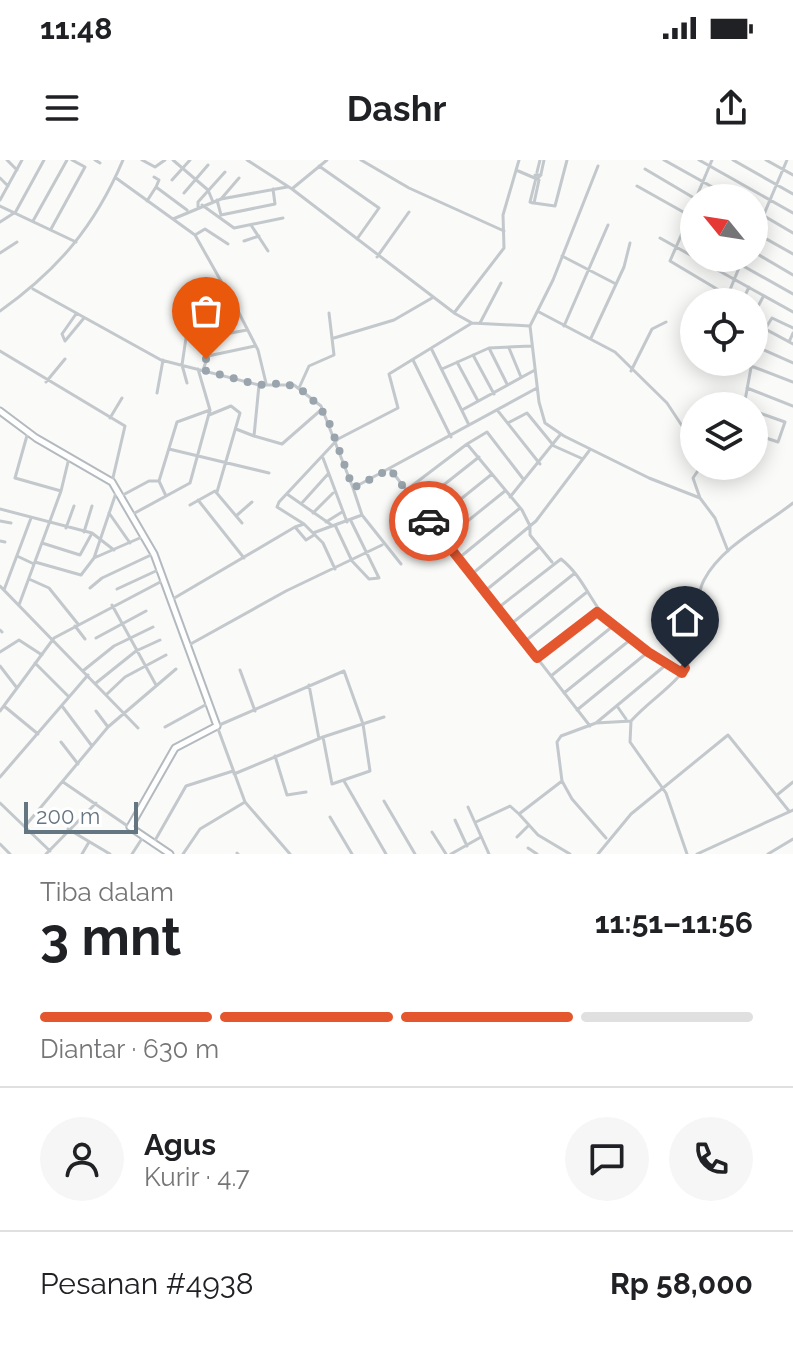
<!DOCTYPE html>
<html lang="id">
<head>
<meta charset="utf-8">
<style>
  :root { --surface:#fff; --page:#f6f6f6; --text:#202124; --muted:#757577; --line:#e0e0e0; --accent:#e4572e }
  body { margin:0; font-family:Raleway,sans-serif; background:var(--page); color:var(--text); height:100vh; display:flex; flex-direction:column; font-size:30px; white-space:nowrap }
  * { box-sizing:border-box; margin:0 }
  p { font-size:26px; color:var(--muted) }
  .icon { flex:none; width:44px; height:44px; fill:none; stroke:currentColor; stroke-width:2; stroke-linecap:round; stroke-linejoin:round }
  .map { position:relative; height:694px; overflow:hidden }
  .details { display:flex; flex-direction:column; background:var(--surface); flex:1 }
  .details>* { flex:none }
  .needle { width:52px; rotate:300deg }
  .tools { position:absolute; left:680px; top:24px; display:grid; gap:16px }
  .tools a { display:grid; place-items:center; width:88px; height:88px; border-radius:50%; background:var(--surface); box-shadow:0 4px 20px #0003; font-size:40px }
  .scale { position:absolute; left:24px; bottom:20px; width:114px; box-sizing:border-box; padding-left:8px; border:4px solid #657683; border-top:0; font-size:22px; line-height:28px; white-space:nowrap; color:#657683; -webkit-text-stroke:6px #fff; paint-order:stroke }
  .pin { position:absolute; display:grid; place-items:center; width:68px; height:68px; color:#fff; margin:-82px -34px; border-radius:50% 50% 50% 0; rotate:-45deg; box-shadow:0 0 8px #0007 }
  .pin .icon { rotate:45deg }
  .courier { position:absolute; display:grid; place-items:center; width:80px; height:80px; margin:-40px; border:6px solid #e4572e; border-radius:50%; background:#fff; color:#222; box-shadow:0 2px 10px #0007 }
  .summary em { font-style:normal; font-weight:700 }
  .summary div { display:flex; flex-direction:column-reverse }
  .summary { display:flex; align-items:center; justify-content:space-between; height:136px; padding:0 40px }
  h1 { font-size:52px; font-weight:700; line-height:60px }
  .bar { display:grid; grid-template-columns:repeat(4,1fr); gap:12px 8px; align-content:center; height:96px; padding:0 40px }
  .bar i { height:10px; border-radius:6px; background:var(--line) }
  .bar .on { background:var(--accent) }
  .bar p { grid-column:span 4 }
  .line { display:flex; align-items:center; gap:20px; padding:0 40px; border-top:2px solid var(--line) }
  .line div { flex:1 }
  .round { display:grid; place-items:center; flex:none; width:84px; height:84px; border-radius:42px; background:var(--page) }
  .status { display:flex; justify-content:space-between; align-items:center; height:56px; padding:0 40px; background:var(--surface); direction:ltr }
  .status svg { height:22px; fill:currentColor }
  header { display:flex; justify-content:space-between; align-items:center; height:104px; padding:0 40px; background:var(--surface); font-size:36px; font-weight:700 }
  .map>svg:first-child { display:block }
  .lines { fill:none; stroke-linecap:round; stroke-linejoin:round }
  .secondary-casing { stroke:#b3babf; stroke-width:9 }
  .street { stroke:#c3c8cc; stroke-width:3 }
  .secondary { stroke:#fff; stroke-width:5 }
  .done { stroke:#99a4ac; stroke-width:8; stroke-dasharray:0 14.4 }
  .route { stroke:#e4572e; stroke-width:10 }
</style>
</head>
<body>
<div class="status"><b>11:48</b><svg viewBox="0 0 49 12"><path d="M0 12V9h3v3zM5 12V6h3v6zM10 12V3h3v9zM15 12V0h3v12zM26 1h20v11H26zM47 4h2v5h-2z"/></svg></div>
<header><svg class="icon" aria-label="menu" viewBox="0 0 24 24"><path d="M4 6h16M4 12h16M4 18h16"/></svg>Dashr<svg class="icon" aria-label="share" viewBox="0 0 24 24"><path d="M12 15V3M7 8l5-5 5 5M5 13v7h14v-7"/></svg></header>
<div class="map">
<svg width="793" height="694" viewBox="0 0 793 694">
  <rect width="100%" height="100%" fill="#fafaf8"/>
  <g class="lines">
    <defs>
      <path id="secondary" d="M0 251 36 278 112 322 154 394 217 566 175 588 130 667 170 694"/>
    </defs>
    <use href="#secondary" class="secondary-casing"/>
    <path class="street" d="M7 0 17 10
      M95 0 100 3
      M142 0 155 7 165 0
      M173 0 208 30 213 42
      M247 0 292 29 453 152
      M361 0 409 28 504 71
      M519 0 503 55 504 88 454 153 472 163 530 166 539 242 545 263 564 276 649 318 700 338 715 358 728 391
      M664 0 732 38
      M699 0 793 53
      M733 0 793 34
      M766 0 793 15
      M319 6 379 48 357 79
      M645 9 694 38
      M516 10 537 19 541 15H535
      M537 12 540 0
      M541 14 544 0
      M154 17 159 20 156 27
      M0 18 8 26
      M116 18 195 75 239 153
      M172 20 190 0
      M637 26 694 58
      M293 28 327 0
      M184 33 208 5
      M696 38 712 0
      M221 39 239 18
      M0 40 22 0
      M217 40 221 55 275 44 273 29
      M147 41 156 27 187 50
      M533 43 530 42 536 18
      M534 43 555 46 567 0
      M534 43 539 20
      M694 43 683 70 694 78
      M202 45 234 68 283 58
      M0 46 76 82
      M198 47V42L225 12
      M754 50 793 73
      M15 53 44 0
      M173 59 221 39 287 27
      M33 61 67 0
      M0 62 14 53
      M251 65 268 91
      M51 69 85 7 72 0
      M683 71 670 101 727 135
      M754 72 793 94
      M756 73 787 0
      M195 75 205 69 228 84
      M660 78 694 97
      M244 81 259 76
      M754 92 793 115
      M0 93 17 82
      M562 96 616 124
      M377 97 409 52
      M696 98 793 152
      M729 98 793 134
      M33 129 161 200 259 225H294L321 246 353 328 537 228
      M725 142 743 98
      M742 142 749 127
      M0 151C58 110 95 66 123 0
      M539 152 615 192 667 243 694 284
      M76 154 62 174 65 181 84 158
      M754 154 763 137
      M480 163 501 123
      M754 163 793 184
      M530 166 553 120 598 6
      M564 166 608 65
      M188 167 204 169
      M765 169 772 158 793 168
      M247 170 209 177 204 162 239 153 258 190 266 223
      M334 178 394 160 432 138
      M591 178 624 107 630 83
      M789 182 793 173
      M489 188 507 224
      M509 188 521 217
      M432 190 469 265
      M0 191 125 266 112 322
      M754 191 755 186 793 203
      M473 195 494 234
      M413 200 451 277
      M457 202 478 241
      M751 206 793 222
      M442 209 489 188 531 186
      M203 210 208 196 255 186
      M631 211 652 169 666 162
      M46 222 65 199
      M187 223 182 205 191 144
      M259 225 254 276 282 284 322 249
      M299 228 309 206 334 195 329 153
      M747 228 793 246
      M157 233 163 200
      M744 246 752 202
      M462 250 535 210
      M498 251 540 304
      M754 251 785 262 778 282 754 274
      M209 255 231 246 240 253 217 332
      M110 258 122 238
      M508 263 527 253 554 286 583 299
      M236 269 254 276
      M28 272 15 318 61 331
      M467 284 487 272 524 320
      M169 289 269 313
      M323 298 347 362
      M390 309 590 566
      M159 321 166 336
      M353 328 362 355 401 404
      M405 331 467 284 522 350 530 366V375L552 402
      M287 334 333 366
      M121 336 149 321H159L177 262 210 250
      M510 337 560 275
      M700 338 693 318 701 306
      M198 340 244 398
      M301 344 328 314
      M190 345 215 331 242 363
      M417 346 479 297
      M0 349 92 373 114 390
      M109 353 130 383
      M313 353 333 333
      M133 354 190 323 210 250 198 209
      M236 356 252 342
      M0 361 11 363
      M326 362 342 352
      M431 363 492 314
      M304 364 277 347 279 342 338 279 398 248 389 214 472 163
      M335 365 352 401 369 419 379 418 351 361
      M295 367 306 380 314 375
      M66 368 74 346
      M84 372 92 346
      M313 373 323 383 335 409
      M444 380 505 331
      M0 381 5 382
      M42 383 80 395 91 375
      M17 396 34 404
      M94 398 142 377
      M459 398 520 348
      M35 402 81 415 94 398 117 330
      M472 414 536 361 589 291
      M29 419 49 428 78 464
      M0 426 138 568
      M90 428 102 418 153 394
      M117 429 158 410
      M4 430 31 358
      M485 431 538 388
      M171 440 295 367 304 364 313 373 362 355
      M19 445 61 331 69 298
      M112 445 156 525
      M498 448 561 399C585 418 592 447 613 466
      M511 464 575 413
      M75 466 85 479
      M0 470 2 472
      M96 478 146 451
      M524 482 587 432
      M187 486 286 431 382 385
      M0 492 19 480 42 495
      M537 498 597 452
      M35 503 69 537
      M0 506 17 528
      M84 510 114 486 153 467
      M240 510 255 551
      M551 516 613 466 682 513
      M96 523 136 491 160 480
      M309 525 319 579
      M564 533 630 480
      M107 534 125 517 166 495
      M4 546 38 574
      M62 546 92 586
      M617 546 626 559
      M577 550 648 492
      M0 551 54 478 164 420
      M96 551 108 567
      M596 563 667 504
      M165 567 207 544
      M61 582 78 604
      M275 596 287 635 306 632
      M234 614 323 577 384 557
      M0 617 88 515
      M344 621 386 694
      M562 621 519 654 538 675 570 694
      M63 622 129 667
      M777 635 793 622
      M384 641 415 694
      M0 643 50 691
      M468 647 489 694
      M330 657 352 694
      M455 660 467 686
      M476 662 510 646 519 654
      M26 665 108 567 176 509
      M68 669 110 694
      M432 672 446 694
      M517 677 528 666
      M606 678 572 639 562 621 557 582 561 576 596 563 631 561
      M0 684 10 694
      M153 684 186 626 233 611
      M528 688 537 694
      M237 693 238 694
      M46 694 96 643
      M82 694 89 682
      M132 694 143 677
      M183 694 200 669 245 642
      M290 694 245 642 217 566 344 511 363 564 370 611 332 624 323 577
      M451 694 481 677
      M598 694 631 654 728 575 789 651
      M687 694 666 633 630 582 631 561C653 536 684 522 696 488 703 466 693 441 704 420 722 386 764 366 793 343
      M697 694 793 650
      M768 694 793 679"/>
    <use href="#secondary" class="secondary"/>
  </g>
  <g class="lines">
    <path class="done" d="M206 199 203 210 259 225 285 223 307 233 327 257 353 328 390 309 429 361"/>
    <path class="route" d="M429 361 537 498 597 452 648 492 682 513 685 508"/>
  </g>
</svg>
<div class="tools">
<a><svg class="needle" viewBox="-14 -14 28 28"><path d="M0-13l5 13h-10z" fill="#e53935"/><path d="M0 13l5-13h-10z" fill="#757577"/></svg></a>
<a><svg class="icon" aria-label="locate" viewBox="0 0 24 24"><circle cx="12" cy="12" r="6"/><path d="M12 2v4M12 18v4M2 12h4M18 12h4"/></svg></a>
<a><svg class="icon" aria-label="layers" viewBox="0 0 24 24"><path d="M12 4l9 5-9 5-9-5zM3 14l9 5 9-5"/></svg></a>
</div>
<div class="scale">200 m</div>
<div class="pin" style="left:206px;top:199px;background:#ea580c"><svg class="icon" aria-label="bag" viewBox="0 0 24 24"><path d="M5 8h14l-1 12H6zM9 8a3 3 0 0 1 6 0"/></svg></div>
<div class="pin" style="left:685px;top:508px;background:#1f2937"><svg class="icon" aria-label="home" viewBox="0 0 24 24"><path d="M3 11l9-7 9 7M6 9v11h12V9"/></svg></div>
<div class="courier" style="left:429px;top:361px"><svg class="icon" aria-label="car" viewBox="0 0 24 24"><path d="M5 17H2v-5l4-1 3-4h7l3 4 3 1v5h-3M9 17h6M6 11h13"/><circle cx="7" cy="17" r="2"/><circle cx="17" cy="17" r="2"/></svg></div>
</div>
<section class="details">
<div class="summary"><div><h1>3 mnt</h1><p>Tiba dalam</p></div><em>11:51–11:56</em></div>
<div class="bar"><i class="on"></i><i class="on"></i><i class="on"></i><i></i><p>Diantar · 630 m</p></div>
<div class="line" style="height:144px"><a class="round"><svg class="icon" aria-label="person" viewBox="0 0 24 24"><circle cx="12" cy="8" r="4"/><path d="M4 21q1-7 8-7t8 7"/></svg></a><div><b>Agus</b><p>Kurir · 4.7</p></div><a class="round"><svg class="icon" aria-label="chat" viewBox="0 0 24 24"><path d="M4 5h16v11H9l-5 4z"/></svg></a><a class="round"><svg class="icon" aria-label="phone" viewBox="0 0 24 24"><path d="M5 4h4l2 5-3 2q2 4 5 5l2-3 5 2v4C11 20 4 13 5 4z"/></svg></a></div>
<div class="line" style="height:104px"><div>Pesanan #4938</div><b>Rp 58,000</b></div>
</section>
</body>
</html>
